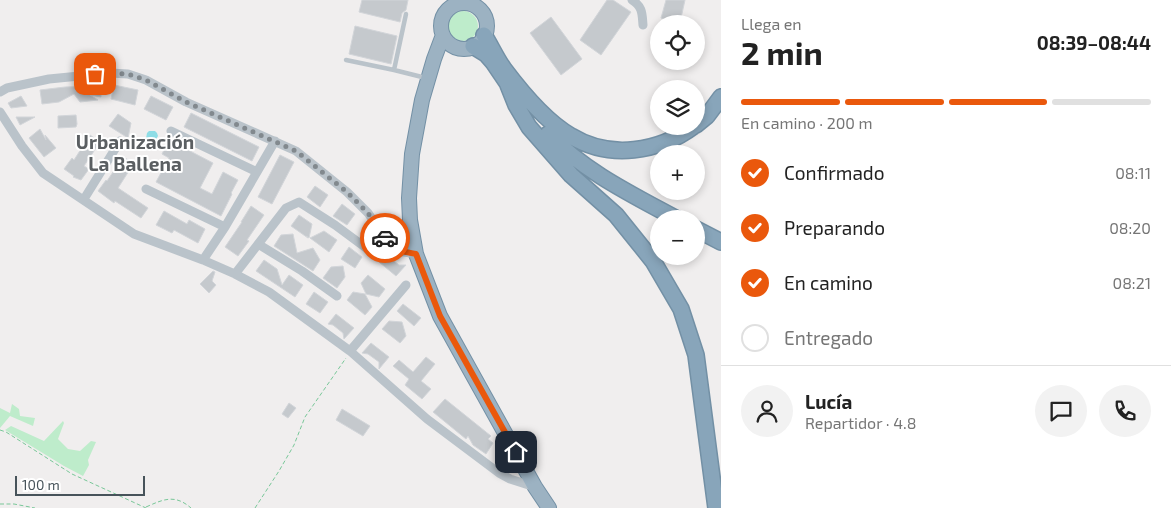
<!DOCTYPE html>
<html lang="es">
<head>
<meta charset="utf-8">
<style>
  :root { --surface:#fff; --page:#f2f2f2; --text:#222; --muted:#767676; --line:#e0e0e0; --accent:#ea580c }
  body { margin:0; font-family:"Exo 2",sans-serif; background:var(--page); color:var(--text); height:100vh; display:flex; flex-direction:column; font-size:19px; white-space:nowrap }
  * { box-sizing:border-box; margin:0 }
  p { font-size:16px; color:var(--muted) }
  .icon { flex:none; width:28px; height:28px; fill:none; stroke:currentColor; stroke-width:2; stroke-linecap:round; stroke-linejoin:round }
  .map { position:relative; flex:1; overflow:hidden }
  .details { display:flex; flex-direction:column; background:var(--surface); width:450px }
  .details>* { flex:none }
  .controls { position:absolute; left:650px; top:15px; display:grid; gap:10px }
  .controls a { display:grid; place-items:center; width:55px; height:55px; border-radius:50%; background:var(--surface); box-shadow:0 2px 8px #0003; font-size:25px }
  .scale { position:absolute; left:15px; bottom:12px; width:130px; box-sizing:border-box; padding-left:5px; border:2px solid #47535a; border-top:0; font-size:14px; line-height:18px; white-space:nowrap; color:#47535a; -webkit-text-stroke:4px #fff; paint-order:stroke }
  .pin { position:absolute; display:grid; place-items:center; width:42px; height:42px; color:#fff; margin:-21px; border-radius:10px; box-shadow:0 2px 8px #0006 }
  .courier { position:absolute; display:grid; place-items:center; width:50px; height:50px; margin:-25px; border:4px solid #ea580c; border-radius:50%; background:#fff; color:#222; box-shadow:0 1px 6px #0007 }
  .summary em { font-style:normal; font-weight:700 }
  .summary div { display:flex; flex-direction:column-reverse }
  .summary { display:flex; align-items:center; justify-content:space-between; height:85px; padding:0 20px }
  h1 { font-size:32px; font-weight:700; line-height:38px }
  .bar { display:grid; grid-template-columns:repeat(4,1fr); gap:8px 5px; align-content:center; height:60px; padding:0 20px }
  .bar i { height:6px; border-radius:4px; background:var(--line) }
  .bar .active { background:var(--accent) }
  .bar p { grid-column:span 4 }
  .line { display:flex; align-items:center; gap:12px; padding:0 20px; border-top:1px solid var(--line) }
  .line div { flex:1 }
  .round { display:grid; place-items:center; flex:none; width:52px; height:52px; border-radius:26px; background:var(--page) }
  ol { padding:0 20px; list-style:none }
  li { display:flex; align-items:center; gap:15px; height:55px }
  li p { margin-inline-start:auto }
  li .icon { padding:5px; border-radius:50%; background:var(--accent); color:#fff; stroke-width:4 }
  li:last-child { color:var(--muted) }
  li i { width:28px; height:28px; border:2px solid var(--line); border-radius:50% }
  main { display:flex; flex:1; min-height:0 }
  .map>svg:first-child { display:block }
  .green { fill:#beeccb }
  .water { fill:#8edde6 }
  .building { fill:#c5c9cd; stroke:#d2d5d9 }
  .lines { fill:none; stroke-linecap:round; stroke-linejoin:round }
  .trunk-casing { stroke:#7390a5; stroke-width:16 }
  .motorway-casing { stroke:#7390a5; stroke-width:18 }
  .path { stroke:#78c798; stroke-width:1; stroke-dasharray:4 2.5; stroke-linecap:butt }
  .service { stroke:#bac3ca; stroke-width:4.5 }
  .minor { stroke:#bac3ca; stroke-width:9 }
  .trunk { stroke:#9cb2c2; stroke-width:14 }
  .motorway { stroke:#88a5ba; stroke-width:15 }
  .done { stroke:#82898e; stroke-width:5; stroke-dasharray:0 9 }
  .route { stroke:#ea580c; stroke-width:6 }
  .labels { text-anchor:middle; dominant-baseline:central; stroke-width:4; stroke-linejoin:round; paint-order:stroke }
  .neighbourhood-label { font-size:19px; font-weight:bold; fill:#5b5f62; stroke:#fff }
</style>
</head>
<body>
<main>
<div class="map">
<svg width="721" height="508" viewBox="0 0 721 508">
  <rect width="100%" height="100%" fill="#f0eeee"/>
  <path class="green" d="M448 26a15 15 0 1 1 30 0a15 15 0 1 1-30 0Z
    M12 404 19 409 20 416 35 418 33 426 10 416 0 428V408L10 413Z
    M63 421 64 423 58 439 68 449 80 451 91 441 96 442 88 460 89 465 83 476 64 466 5 430 11 426 44 441Z"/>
  <path class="water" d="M149 131H155L157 133 158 136 152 145 149 148 146 146 145 144 147 133Z
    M368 229 372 230 373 235 378 239 376 243 367 238 365 235V231Z"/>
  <path class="building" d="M362 0H408L406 10 402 13 400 22 359 12Z
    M607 0H613L631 12 601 55 580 40Z
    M666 0H685L681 18H680L678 24H662L664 19 661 18Z
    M551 17 582 59 561 75 530 33Z
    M355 26 397 36 391 64 349 54Z
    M114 85 138 90 135 105 111 99Z
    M101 86V97L90 95 98 100 80 102 74 94 59 102 42 104 40 90 65 87Z
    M21 96 27 106 11 108 8 103Z
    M151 96 173 107 166 120 144 109Z
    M191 113 259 147 252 161 184 127Z
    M118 114 131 123 128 138 109 126Z
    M76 115 77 124 76 127 58 128V116Z
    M16 117H35L20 125Z
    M40 129 46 140 45 135 56 148 44 157 29 138Z
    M90 135 100 142 84 166 89 169 81 180 73 177 74 176 64 169 72 158 74 160Z
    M169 140 213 163 200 188 212 194 223 172 238 180 231 193 232 194 221 216 156 182 169 158 162 154Z
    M280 155 294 162 272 204 258 197Z
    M123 157 134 163 118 188 148 208 141 218 115 201 114 203 98 191 106 180 107 181Z
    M315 186 328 195 320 207 307 197Z
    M342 204 355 214 347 225 333 216Z
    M251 206 264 215 247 240 249 241 238 256 225 247 242 222H241Z
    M164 211 187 224 189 220 205 229 198 243 174 230 172 233 156 225Z
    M299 215 312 224 309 238 306 236 308 238 291 226Z
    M324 231 337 240 329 252 310 238Z
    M293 234 297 253 313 248 320 260 313 271 274 246 281 235Z
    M349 247 362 257 355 268 341 259Z
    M387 252 389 257 399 265H406L396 276 379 262Z
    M264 260 277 269 282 285 289 275 303 285 295 297 256 271Z
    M343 266 345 277 337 288 323 278 331 267Z
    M213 271 215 272 212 281 216 285 209 293 200 284Z
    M368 275 385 289 379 297 366 294 361 283Z
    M314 292 328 302 320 313 306 304Z
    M353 292 365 294 372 307 365 315 347 300Z
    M403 304 421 318 414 326 397 311Z
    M336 314 354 328 344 339 343 333 333 325 328 324Z
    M389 321 402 322 406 336 400 343 382 329Z
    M371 343 389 357 379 369V362L368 354 362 353Z
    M426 357 435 364 421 381 431 389 422 399 405 385 409 379 393 366 399 360 413 372Z
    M445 399 491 436 488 439 493 443 486 454 473 445 468 436 466 439 433 412Z
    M289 403 296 408 288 418 282 414Z
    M342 409 370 426 363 436 336 420Z"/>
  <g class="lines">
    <defs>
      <path id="trunk" d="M441 26a23 23 0 1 1 46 0a23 23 0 1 1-46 0Z
        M443 35 434 59 422 100 412 154 409 198 410 220 416 254 440 316 535 487 549 508"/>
      <path id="motorway" d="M484 35C491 46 496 58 504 69 522 93 545 121 571 136 610 160 659 152 694 126
        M473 46 486 54 493 62 514 93
        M508 85 516 105 529 127 571 175 616 215 653 261 681 309 696 355 716 508
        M696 125 707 116 721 97
        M548 134C585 172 631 194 677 219
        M696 229 721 242"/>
    </defs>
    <use href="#trunk" class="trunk-casing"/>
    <use href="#motorway" class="motorway-casing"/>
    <path class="path" d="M0 430 6 432 72 474 146 508
      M0 504H14L35 508
      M146 507C164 499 175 494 191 508
      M255 508 279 471 294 445 305 417 346 358"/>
    <path class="service" d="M346 60 394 70 426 78
      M394 70 406 14"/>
    <path class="minor" d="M632 0C643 7 642 14 643 25
      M0 92 7 88 49 79 110 73 128 74 146 80 186 102 296 151 347 192 368 213 390 244 399 251 416 254
      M0 112 22 146 43 173 134 234 203 260 235 274 269 292 350 351 427 419 499 473 510 479 535 487
      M171 131 257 172
      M146 189 225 227
      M84 199 120 141
      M258 244 302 271 337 296
      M203 260 225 227 275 141
      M235 274 286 208 299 202 335 225 373 253
      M350 351 406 285"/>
    <use href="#trunk" class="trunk"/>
    <use href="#motorway" class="motorway"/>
  </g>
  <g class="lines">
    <path class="done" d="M95 74 110 73 128 74 146 80 186 102 296 151 347 192 368 213 385 238"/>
    <path class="route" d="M385 238C394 251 401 251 416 254L440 316 516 452"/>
  </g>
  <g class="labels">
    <g class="neighbourhood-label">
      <text x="135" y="141">Urbanización<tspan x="135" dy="22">La Ballena</tspan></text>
    </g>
  </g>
</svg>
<div class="controls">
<a><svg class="icon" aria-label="locate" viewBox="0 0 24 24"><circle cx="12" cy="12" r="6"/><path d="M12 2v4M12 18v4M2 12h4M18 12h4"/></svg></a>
<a><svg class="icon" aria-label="layers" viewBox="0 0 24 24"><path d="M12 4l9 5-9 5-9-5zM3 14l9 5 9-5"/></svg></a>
<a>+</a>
<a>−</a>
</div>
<div class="scale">100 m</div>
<div class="pin" style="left:95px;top:74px;background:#ea580c"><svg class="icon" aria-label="bag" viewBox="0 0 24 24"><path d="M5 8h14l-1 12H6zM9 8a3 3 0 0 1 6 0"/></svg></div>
<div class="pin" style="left:516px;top:452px;background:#1f2937"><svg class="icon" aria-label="home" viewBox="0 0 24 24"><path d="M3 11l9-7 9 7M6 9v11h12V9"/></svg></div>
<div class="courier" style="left:385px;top:238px"><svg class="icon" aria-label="car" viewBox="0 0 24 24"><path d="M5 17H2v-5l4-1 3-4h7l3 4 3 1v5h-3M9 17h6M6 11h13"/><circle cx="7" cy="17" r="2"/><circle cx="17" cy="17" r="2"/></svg></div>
</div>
<section class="details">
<div class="summary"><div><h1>2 min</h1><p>Llega en</p></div><em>08:39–08:44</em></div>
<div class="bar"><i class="active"></i><i class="active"></i><i class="active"></i><i></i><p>En camino · 200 m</p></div>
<ol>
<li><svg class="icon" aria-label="check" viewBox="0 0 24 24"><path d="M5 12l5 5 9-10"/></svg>Confirmado<p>08:11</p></li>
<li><svg class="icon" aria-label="check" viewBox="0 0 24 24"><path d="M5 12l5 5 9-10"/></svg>Preparando<p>08:20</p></li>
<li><svg class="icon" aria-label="check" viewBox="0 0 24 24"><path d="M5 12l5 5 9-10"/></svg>En camino<p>08:21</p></li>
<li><i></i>Entregado</li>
</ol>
<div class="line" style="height:90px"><a class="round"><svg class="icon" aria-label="person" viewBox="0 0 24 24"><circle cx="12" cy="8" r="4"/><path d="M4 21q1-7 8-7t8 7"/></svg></a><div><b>Lucía</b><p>Repartidor · 4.8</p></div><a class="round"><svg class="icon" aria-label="chat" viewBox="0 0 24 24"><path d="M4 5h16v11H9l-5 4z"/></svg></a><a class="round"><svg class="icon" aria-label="phone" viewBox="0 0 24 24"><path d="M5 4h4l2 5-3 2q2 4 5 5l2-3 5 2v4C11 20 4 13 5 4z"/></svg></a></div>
</section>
</main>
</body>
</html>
